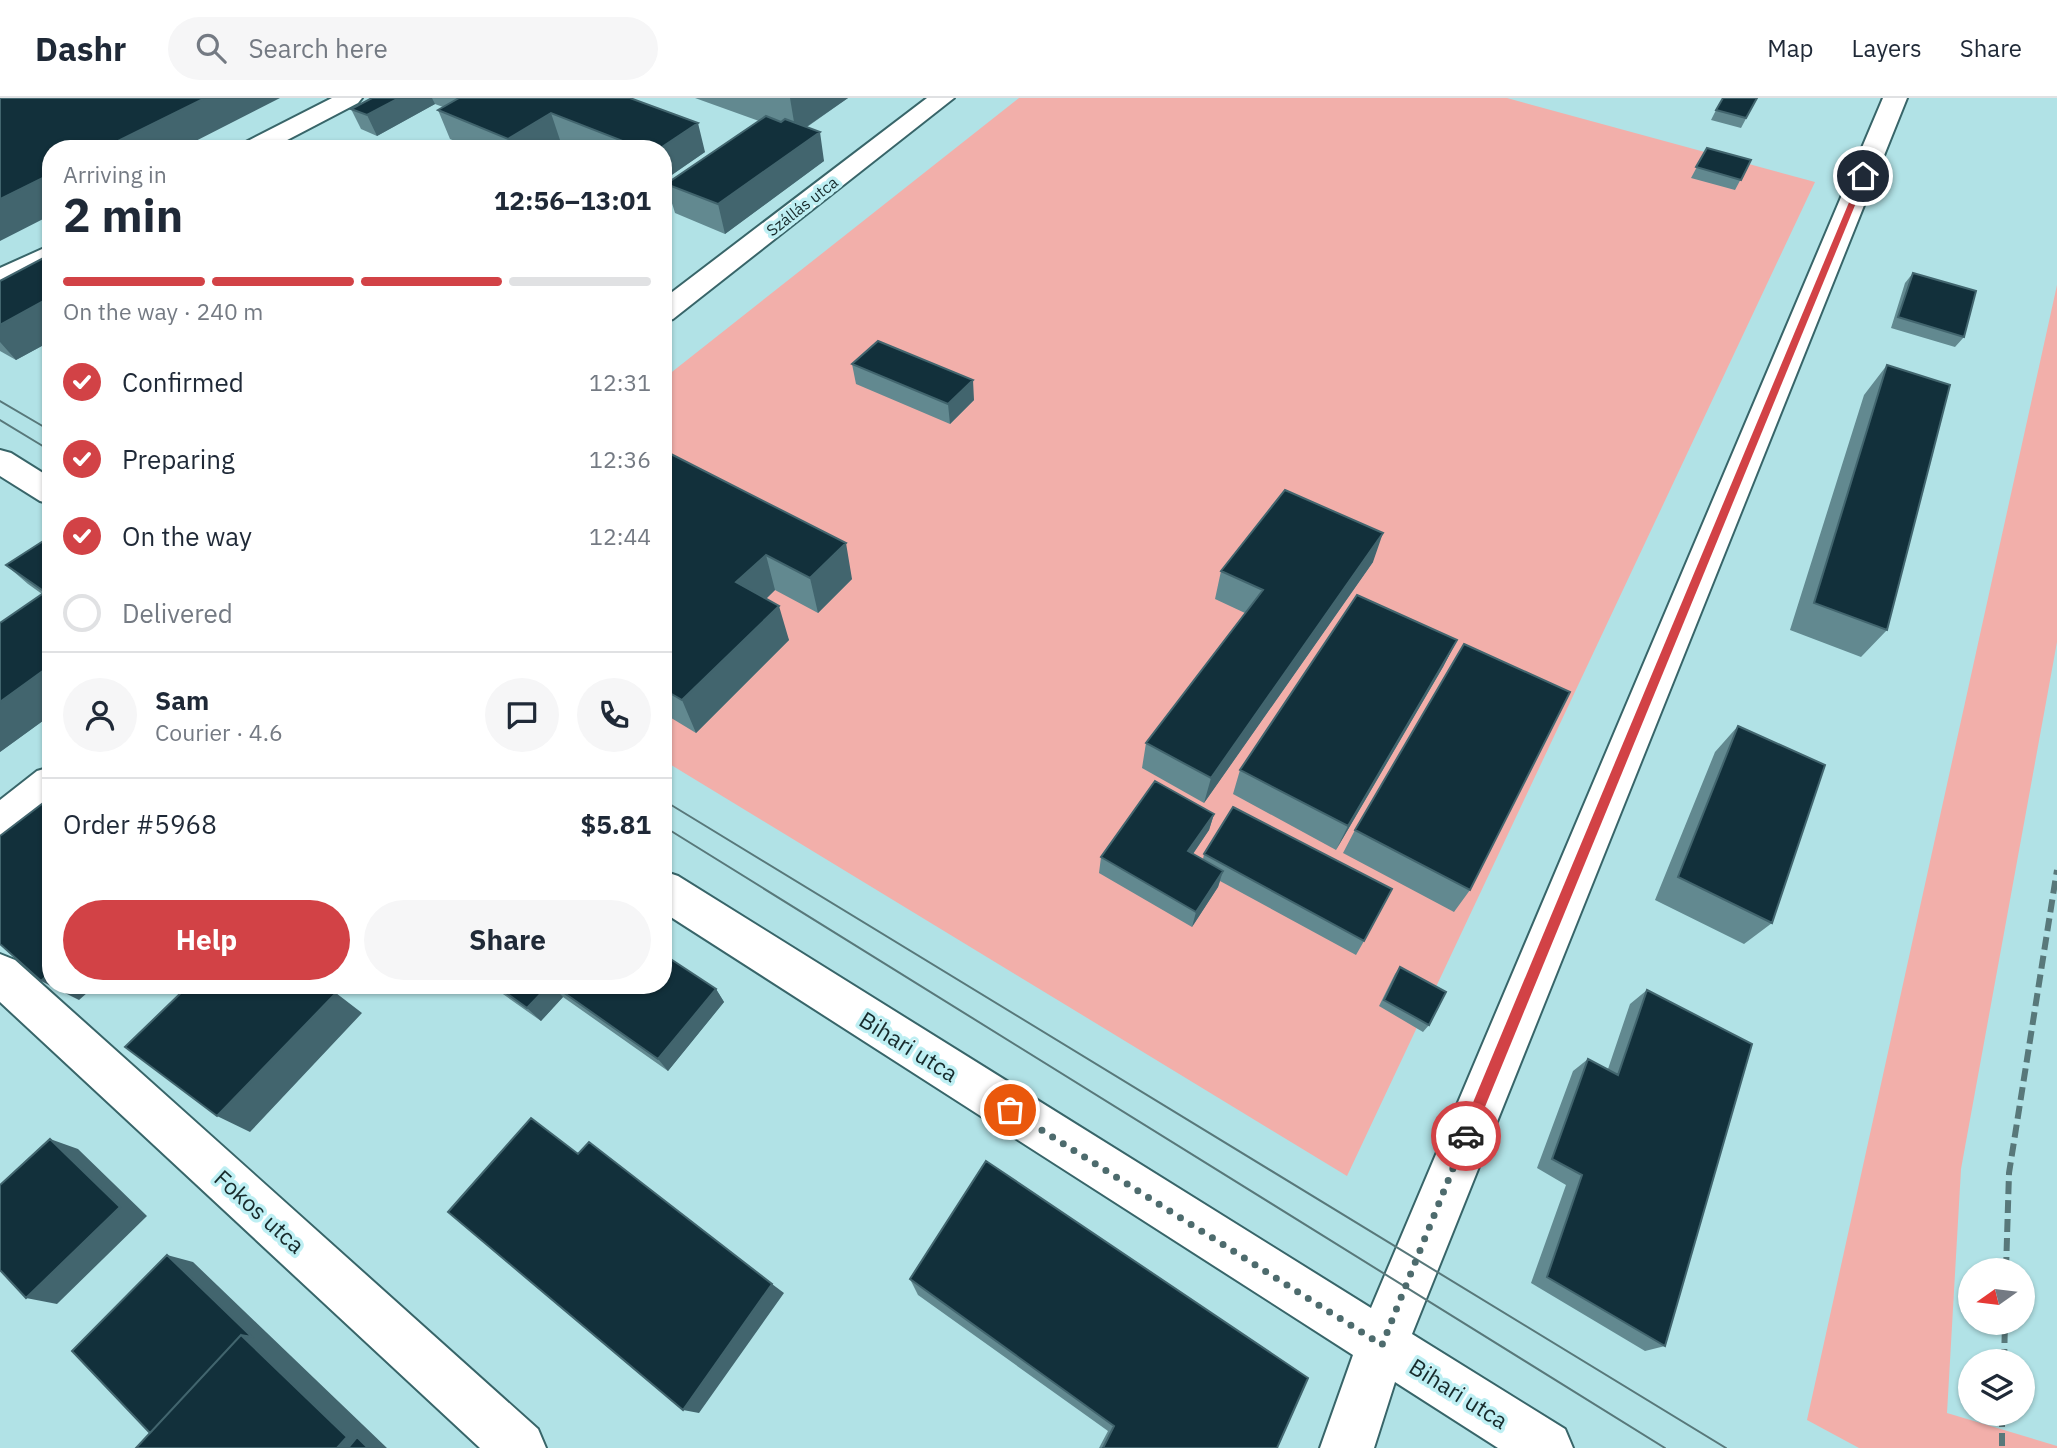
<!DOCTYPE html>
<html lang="en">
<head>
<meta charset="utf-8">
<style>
  :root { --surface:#fff; --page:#f6f6f7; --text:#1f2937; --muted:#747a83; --line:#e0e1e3; --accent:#d24246 }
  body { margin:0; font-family:"IBM Plex Sans",sans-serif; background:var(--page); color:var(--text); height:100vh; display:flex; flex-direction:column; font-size:26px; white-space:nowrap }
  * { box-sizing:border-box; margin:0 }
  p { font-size:23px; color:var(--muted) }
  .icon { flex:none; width:38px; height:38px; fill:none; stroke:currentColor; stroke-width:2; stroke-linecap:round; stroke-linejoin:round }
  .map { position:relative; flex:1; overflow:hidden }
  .drawer { position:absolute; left:42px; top:42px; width:630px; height:854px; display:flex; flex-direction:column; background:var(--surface); border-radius:28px; box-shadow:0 2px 5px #0004 }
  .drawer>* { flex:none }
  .needle { width:46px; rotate:256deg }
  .tools { position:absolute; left:1958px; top:1160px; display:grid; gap:14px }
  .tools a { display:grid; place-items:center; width:77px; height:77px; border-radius:50%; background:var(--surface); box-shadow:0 2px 5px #0004; font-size:35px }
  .pin { position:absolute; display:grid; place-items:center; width:60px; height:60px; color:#fff; margin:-30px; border:4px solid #fff; border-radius:50%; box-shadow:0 2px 7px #0007 }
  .courier { position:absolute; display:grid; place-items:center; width:70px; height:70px; margin:-35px; border:5px solid #d24246; border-radius:50%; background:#fff; color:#222; box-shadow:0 2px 9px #0007 }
  .head em { font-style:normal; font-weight:700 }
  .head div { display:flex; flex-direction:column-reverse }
  .head { display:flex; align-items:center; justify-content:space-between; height:119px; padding:0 21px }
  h1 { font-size:46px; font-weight:700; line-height:52px }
  .bar { display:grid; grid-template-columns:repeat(4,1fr); gap:10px 7px; align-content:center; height:84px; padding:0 21px }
  .bar i { height:9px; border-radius:5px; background:var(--line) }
  .bar .active { background:var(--accent) }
  .bar p { grid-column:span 4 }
  .line { display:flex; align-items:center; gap:18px; padding:0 21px; border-top:2px solid var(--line) }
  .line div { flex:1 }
  .round { display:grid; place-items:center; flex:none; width:74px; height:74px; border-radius:37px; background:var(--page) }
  ol { padding:0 21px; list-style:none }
  li { display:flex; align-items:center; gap:21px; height:77px }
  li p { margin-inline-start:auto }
  li .icon { padding:7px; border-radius:50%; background:var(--accent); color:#fff; stroke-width:4 }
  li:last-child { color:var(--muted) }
  li i { width:38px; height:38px; border:4px solid var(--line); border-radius:50% }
  .primary-button { display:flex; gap:14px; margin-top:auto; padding:14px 21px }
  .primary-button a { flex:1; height:80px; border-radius:42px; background:var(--accent); color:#fff; font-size:28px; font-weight:700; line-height:80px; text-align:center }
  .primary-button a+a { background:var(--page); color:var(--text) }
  header { display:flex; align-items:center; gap:42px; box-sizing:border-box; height:98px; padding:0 35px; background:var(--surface); border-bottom:2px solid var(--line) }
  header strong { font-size:33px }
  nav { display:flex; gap:38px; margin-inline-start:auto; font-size:24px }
  .search { width:490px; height:63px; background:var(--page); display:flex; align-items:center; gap:18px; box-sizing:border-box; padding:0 24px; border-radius:38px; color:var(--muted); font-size:26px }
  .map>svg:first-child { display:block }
  .green { fill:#f2afaa }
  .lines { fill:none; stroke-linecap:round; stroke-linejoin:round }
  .minor-casing { stroke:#386569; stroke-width:4 }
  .minor { fill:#fff; fill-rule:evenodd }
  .tram { stroke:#58787a; stroke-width:2 }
  .rail { stroke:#58787a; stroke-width:6; stroke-dasharray:13 6; stroke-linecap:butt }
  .wall { fill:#628990 }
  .shaded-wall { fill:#42656e }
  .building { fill:#12303b; stroke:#42656e; stroke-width:2 }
  .route { fill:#d24246 }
  .done { stroke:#4d6b6d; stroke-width:7; stroke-dasharray:0 12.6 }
  .labels { text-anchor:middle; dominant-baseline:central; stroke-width:7; stroke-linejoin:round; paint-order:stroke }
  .far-street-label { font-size:16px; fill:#172b2c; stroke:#beeff3 }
  .near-street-label { font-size:23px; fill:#172b2c; stroke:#beeff3 }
</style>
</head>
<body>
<header>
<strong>Dashr</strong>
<div class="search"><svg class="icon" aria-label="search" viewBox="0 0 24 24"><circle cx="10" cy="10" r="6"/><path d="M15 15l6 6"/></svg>Search here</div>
<nav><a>Map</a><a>Layers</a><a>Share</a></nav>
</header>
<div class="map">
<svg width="2057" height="1350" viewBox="0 0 2057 1350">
  <rect width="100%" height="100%" fill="#b1e2e6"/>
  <path class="green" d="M1019 0H1507L1815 84 1347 1078 663 662V281Z
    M2057 187V544L1961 1071 1947 1315 2057 1348V1350H1859L1807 1322Z"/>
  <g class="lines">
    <defs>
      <path id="minor" d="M332 0H362L358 5 270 51H239L242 46Z
        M927 0H954L673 221 663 224V201Z
        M1883 0H1907L1412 1236 1565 1331 1573 1350H1498L1395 1284 1374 1350H1320L1353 1257 663 814V773L678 778 1371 1210Z
        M51 147V166L0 189V170Z
        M0 352 11 355 51 380V406L40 403 0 378Z
        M51 669V708L14 737 0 742V702L37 673Z
        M0 856 15 862 538 1331 546 1350H480L0 904Z"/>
    </defs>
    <use href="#minor" class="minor-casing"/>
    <use href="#minor" class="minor"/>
    <path class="tram" d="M0 303 51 333
      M0 322 51 353
      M663 702 1726 1350
      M663 728 1665 1350"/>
    <path class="rail" d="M2006 1172 2009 1075 2057 772
      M2004 1264 2005 1225
      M2002 1316V1350"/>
  </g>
  <path class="wall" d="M372 0H630L705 54 663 83V51H575L576 50 561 45 551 51H473L450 41 438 12 443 9 435 6 377 38 361 31 351 11Z
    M695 0H848L807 29 824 63 725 136 675 115 666 86 759 23Z
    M1757 0 1741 30 1711 22 1716 12Z
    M1707 50 1751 62 1735 92 1691 80Z
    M51 156V243L16 262 0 253V183Z
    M1913 175 1964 239 1955 249 1891 230 1905 185Z
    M852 266 974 302 950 326 856 286Z
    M1887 267V532L1861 559 1790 532 1864 297Z
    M663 352 852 481 818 515 775 492 766 501 789 542 696 635 663 615Z
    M51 438V617L0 654 42 496 28 486 6 467Z
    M1373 464 1204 705 1142 670 1146 645 1245 515 1215 501 1221 473Z
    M1457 542 1443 569 1336 752 1233 696 1240 672Z
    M1738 628 1772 825 1744 846 1655 802 1715 654Z
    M1214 716 1209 732 1193 756 1203 761 1204 756 1364 843 1356 857 1220 783 1218 789 1192 829 1099 775 1101 759Z
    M1355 732 1470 792 1454 814 1343 755Z
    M1400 869 1429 927 1423 934 1379 908 1395 876Z
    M490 887H663L716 891 724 904 668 973 563 899 541 923Z
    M1647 892 1665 1248 1645 1253 1531 1185 1566 1087 1537 1070 1573 973 1588 961 1608 971 1630 906Z
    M910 1181 1277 1350H1099L1108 1333 918 1197Z"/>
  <path class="shaded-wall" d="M205 0H280L180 51H102Z
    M399 0H432L435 6 377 38 367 17Z
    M790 0H848L796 36Z
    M551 15 561 45 551 51H512L508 41Z
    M698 25 705 54 663 83V51H659Z
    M820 34 824 63 725 136 718 106Z
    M51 76V117L0 143V101Z
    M663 152 669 170 663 174Z
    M51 199V243L16 262 0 244V227Z
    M973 282 974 302 950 326 948 306Z
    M1383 435 1373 464 1204 705 1211 680Z
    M846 445 852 481 818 515 810 480Z
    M766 457 775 492 747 519 736 484Z
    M779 508 789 542 696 635 682 602Z
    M1457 542 1443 569 1336 752 1348 728Z
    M51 567V617L0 654V604Z
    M1214 716 1209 732 1184 769 1188 753Z
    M1223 773 1218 789 1192 829 1196 814Z
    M51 874V887H96L79 902 41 883Z
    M549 887H552L563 899 541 923 527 910Z
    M716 891 724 904 668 973 658 961Z
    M336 895 362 915 250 1034 217 1018Z
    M50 1041 78 1051 147 1118 57 1206 26 1200Z
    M167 1157 193 1164 387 1350H337L186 1344Z
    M772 1186 784 1195 699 1315 683 1312Z"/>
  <path class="building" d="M0 0H205L102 51H51V76L0 101Z
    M372 0H399L367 17 351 11Z
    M459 0H630L698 25 659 51H643L551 15 508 41 438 12Z
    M1723 0H1757L1746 20 1716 12Z
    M766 18 781 24 785 21 820 34 718 106 666 86Z
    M1707 50 1751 62 1741 82 1696 69Z
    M51 156V199L0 227V183Z
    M1913 175 1976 193 1964 239 1898 219Z
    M878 243 973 282 948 306 852 266Z
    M1887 267 1950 287 1887 532 1814 505Z
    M663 352 846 445 810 480 766 457 736 484 779 508 682 602 663 591Z
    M1285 392 1383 435 1211 680 1146 645 1263 492 1221 473Z
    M51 438V490L45 494 6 467Z
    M51 490V567L0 604V525Z
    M1357 497 1457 542 1348 728 1240 672Z
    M1464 546 1570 594 1470 792 1355 732Z
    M1738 628 1825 667 1772 825 1678 779Z
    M1155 683 1214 716 1188 753 1223 773 1196 814 1101 759Z
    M51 699V874L41 883 0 846V738Z
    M1233 709 1392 791 1364 843 1204 756Z
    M663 856 716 891 658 961 553 887H663Z
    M1400 869 1446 894 1429 927 1384 902Z
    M189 887H324L336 895 217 1018 125 949Z
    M495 887H549L527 910Z
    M1647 892 1752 946 1665 1248 1547 1179 1582 1077 1552 1061 1588 961 1618 977Z
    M531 1020 578 1056 589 1044 772 1186 683 1312 448 1114Z
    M50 1041 120 1109 26 1200 0 1172V1087Z
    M986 1063 1308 1280 1277 1350H1103L1114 1328 910 1181Z
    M167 1157 252 1239 241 1237 150 1335 72 1253Z
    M241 1237 347 1339 337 1350H136Z
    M357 1339 368 1350H348Z"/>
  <path class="route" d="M1863 75 1867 78 1473 1038 1466 1045 1459 1038 1860 78Z"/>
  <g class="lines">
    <path class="done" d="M1010 1012 1382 1247 1466 1038"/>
  </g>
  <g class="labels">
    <g class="far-street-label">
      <text transform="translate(802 108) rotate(-38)">Szállás utca</text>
    </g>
    <g class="near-street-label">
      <text transform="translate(909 948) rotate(32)">Bihari utca</text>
      <text transform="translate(260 1113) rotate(42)">Fokos utca</text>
      <text transform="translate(1459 1295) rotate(32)">Bihari utca</text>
    </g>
  </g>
</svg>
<div class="tools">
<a><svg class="needle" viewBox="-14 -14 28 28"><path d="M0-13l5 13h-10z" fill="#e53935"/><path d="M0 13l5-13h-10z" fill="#747a83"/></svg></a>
<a><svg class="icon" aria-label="layers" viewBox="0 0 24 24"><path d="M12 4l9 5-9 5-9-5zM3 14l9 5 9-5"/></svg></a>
</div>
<div class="pin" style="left:1010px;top:1012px;background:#ea580c"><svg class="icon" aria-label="bag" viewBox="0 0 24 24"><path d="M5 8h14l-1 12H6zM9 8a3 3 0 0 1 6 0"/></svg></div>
<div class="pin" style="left:1863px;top:78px;background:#1f2937"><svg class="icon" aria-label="home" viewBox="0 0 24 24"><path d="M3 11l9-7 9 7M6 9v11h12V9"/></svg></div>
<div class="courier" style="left:1466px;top:1038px"><svg class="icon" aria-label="car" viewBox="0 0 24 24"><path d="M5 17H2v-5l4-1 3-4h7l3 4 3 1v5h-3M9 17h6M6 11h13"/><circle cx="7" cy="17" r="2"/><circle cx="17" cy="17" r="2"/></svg></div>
<section class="drawer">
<div class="head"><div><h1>2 min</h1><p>Arriving in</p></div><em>12:56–13:01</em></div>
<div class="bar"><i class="active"></i><i class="active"></i><i class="active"></i><i></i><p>On the way · 240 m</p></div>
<ol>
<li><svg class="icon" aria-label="check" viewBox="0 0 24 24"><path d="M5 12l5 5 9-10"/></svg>Confirmed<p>12:31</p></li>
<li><svg class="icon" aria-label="check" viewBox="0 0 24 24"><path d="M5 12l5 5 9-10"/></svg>Preparing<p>12:36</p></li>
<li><svg class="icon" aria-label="check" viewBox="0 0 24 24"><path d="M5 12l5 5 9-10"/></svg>On the way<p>12:44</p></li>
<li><i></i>Delivered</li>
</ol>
<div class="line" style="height:126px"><a class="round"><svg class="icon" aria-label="person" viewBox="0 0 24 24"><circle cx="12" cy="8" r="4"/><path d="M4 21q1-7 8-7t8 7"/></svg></a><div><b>Sam</b><p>Courier · 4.6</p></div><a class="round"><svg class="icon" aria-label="chat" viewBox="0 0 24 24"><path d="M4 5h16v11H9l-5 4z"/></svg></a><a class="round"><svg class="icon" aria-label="phone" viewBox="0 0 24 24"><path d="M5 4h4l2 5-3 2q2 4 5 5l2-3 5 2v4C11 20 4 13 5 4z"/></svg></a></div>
<div class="line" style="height:91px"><div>Order #5968</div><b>$5.81</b></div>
<div class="primary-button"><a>Help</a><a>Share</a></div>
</section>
</div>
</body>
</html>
